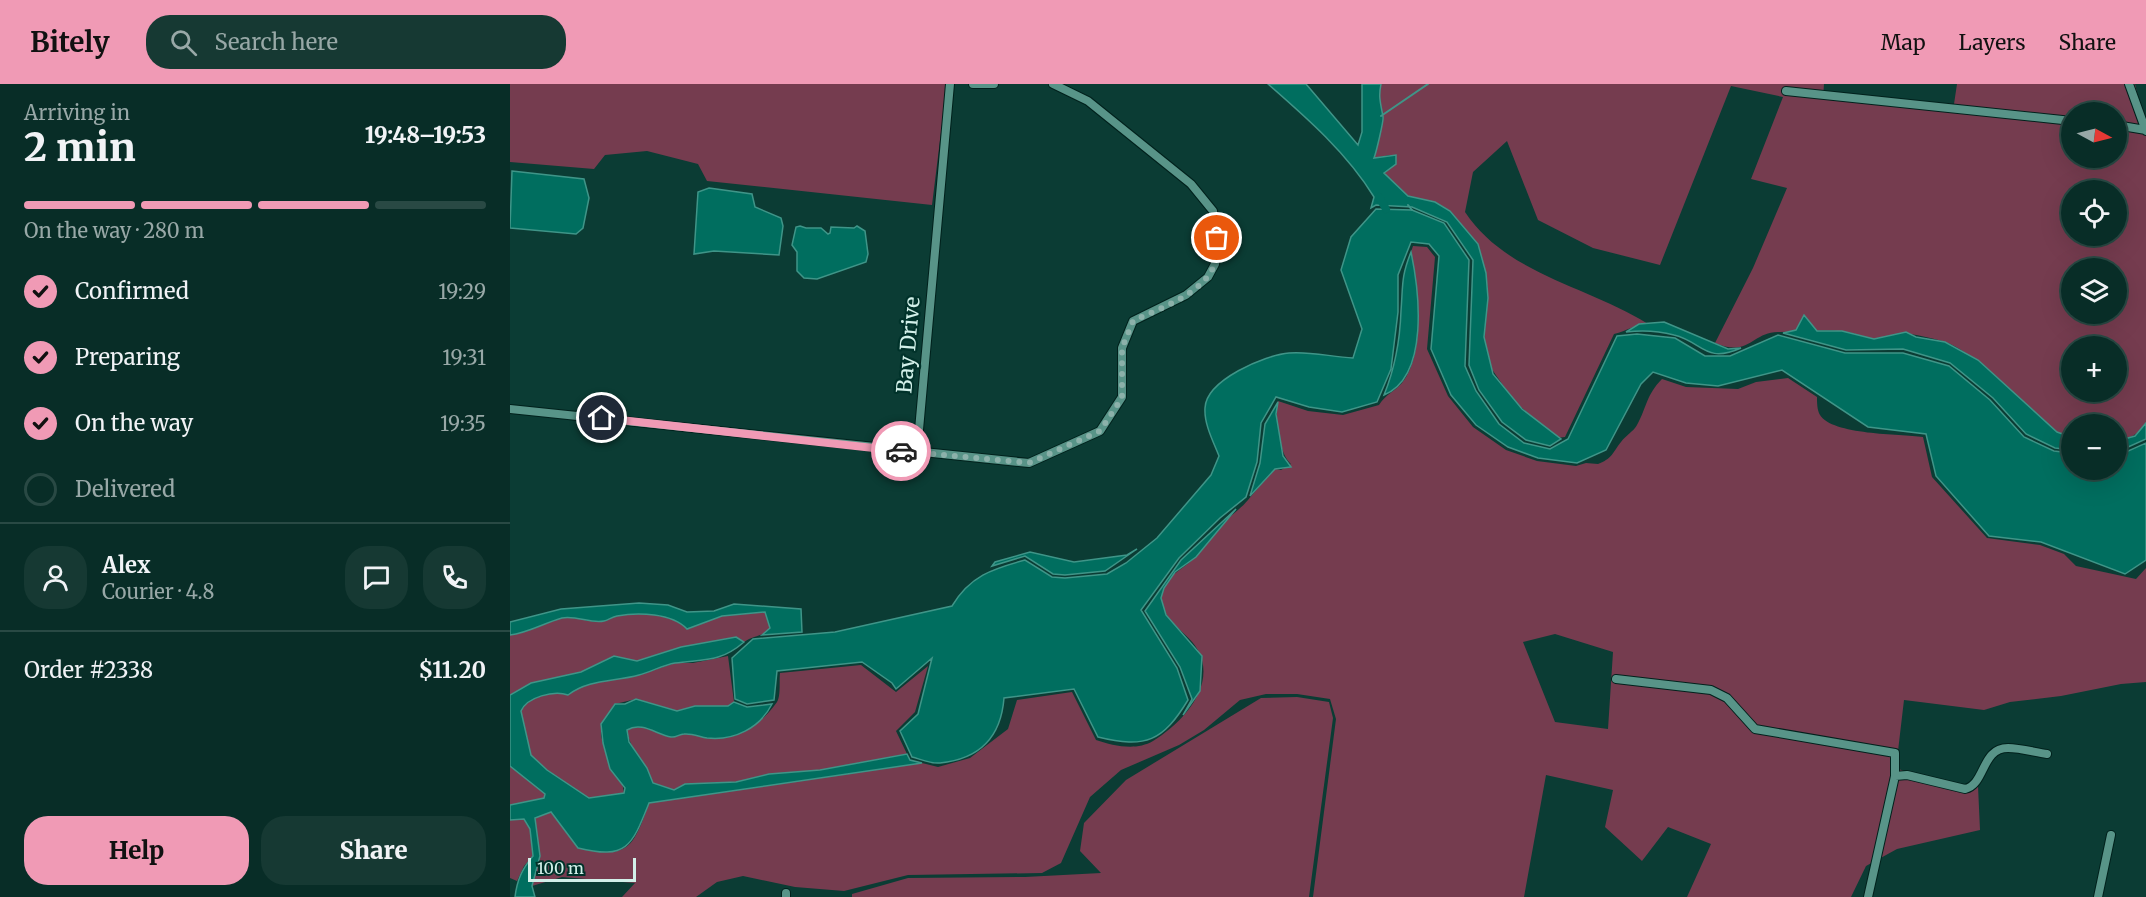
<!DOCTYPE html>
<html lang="en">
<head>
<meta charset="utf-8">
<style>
  :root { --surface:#082d27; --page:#163933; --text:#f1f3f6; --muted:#98a8a7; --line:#294944; --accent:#f09ab5 }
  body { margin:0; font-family:Merriweather,serif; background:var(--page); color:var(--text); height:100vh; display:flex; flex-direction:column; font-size:22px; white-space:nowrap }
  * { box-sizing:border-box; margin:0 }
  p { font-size:20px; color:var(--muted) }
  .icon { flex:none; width:33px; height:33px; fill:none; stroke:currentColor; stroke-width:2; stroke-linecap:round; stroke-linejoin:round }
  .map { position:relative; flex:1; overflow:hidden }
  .details { display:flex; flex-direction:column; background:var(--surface); width:510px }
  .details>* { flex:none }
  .needle { width:39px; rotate:97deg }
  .fabs { position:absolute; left:1551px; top:18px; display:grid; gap:12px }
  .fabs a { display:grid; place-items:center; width:66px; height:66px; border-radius:50%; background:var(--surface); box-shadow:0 6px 24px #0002,0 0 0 2px var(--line); font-size:30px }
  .scale { position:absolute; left:18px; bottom:15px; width:108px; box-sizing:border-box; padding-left:6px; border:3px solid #d2f0e9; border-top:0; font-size:16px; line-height:21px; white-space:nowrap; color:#d2f0e9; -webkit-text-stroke:4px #00322a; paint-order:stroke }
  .pin { position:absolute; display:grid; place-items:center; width:51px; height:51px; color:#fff; margin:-26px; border:3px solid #fff; border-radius:50%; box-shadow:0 2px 6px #0007 }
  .courier { position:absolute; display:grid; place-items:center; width:60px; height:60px; margin:-30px; border:4px solid #f09ab5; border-radius:50%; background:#fff; color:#222; box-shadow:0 2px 8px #0007 }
  .overview em { font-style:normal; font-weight:800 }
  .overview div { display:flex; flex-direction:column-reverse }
  .overview { display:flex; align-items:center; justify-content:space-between; height:102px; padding:0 24px }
  h1 { font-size:39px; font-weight:800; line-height:45px }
  .bar { display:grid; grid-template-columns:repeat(4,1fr); gap:9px 6px; align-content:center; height:72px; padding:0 24px }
  .bar i { height:8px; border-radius:4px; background:var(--line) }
  .bar .active { background:var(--accent) }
  .bar p { grid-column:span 4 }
  .line { display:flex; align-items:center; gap:15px; padding:0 24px; border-top:2px solid var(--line) }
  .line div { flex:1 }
  .round { display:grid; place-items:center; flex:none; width:63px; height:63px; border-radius:24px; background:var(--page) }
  ol { padding:0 24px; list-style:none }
  li { display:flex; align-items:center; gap:18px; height:66px }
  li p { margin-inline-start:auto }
  li .icon { padding:6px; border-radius:50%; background:var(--accent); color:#111; stroke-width:4 }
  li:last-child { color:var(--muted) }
  li i { width:33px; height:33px; border:3px solid var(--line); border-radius:50% }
  .action { display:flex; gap:12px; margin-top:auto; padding:12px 24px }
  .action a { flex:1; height:69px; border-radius:24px; background:var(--accent); color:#111; font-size:24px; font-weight:800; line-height:69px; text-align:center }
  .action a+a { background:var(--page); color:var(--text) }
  header { display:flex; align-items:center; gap:36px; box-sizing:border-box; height:84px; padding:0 30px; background:var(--accent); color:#111 }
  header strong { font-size:28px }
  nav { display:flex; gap:33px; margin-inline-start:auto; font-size:21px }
  .search { width:420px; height:54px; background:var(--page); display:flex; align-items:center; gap:15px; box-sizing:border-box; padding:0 21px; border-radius:24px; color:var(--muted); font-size:22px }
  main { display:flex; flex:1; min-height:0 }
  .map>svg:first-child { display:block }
  .green { fill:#753c4f; fill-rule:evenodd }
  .water { fill:#006e5f; stroke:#3f9588; stroke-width:1.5 }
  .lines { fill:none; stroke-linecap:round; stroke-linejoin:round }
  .stream { stroke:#3f9588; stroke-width:2 }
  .canal { stroke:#006e5f; stroke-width:8 }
  .minor-casing { stroke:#01211c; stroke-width:10 }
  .minor { stroke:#589488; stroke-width:8 }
  .done { stroke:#8cb1aa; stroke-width:6; stroke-dasharray:0 10.8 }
  .route { stroke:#f09ab5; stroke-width:8 }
  .labels { text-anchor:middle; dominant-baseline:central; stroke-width:4.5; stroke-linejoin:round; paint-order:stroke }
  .street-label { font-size:21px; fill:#d2f0e9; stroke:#00322a }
</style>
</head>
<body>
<header>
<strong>Bitely</strong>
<div class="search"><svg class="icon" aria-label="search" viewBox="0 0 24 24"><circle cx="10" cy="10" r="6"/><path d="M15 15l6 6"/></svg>Search here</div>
<nav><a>Map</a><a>Layers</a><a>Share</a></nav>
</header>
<main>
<section class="details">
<div class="overview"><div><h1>2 min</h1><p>Arriving in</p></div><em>19:48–19:53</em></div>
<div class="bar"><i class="active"></i><i class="active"></i><i class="active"></i><i></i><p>On the way · 280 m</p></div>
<ol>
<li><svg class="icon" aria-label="check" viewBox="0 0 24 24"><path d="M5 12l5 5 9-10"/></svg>Confirmed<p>19:29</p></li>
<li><svg class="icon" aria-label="check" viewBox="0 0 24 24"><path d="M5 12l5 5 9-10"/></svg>Preparing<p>19:31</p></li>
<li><svg class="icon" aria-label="check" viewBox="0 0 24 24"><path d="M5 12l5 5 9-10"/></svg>On the way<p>19:35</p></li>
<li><i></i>Delivered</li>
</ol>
<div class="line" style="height:108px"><a class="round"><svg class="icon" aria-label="person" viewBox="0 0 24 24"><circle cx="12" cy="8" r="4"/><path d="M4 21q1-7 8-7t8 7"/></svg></a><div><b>Alex</b><p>Courier · 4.8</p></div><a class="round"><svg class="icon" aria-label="chat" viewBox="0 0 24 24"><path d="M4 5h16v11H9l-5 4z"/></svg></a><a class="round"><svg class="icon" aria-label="phone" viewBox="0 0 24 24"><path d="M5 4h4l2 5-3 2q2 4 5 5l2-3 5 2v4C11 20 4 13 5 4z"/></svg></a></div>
<div class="line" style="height:78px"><div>Order #2338</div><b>$11.20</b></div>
<div class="action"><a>Help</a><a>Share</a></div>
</section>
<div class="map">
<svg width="1636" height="813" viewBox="0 0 1636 813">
  <rect width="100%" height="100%" fill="#0b3c34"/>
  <path class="green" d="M0 0H437L422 121 197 97 188 80 137 67 95 71 84 85 0 78Z
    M871 0H1314L1313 14 1444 20 1447 0H1625L1636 46V339C1627 351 1621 354 1607 357L1606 340H1562L1561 353C1531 351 1477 272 1435 258 1431 256 1398 249 1395 249 1385 249 1375 255 1364 255 1356 255 1349 251 1342 249 1318 244 1292 248 1269 248 1243 247 1239 274 1205 259L1243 184 1277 104 1241 95 1273 13 1221 2 1150 181 1083 164 1028 136 997 57 963 88 955 128C997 191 1078 202 1138 240 1125 240 1117 247 1104 250L1055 353 1046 354 1004 317 981 284 974 253 978 205 968 160 940 127 925 118 898 112 874 89 886 79 880 71 864 74 873 32 868 17ZM1562 28H1606V74H1562ZM1562 106H1606V152H1562ZM1562 184H1606V230H1562ZM1562 262H1606V308H1562Z
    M903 162 917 163 925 173 917 265 938 312 963 343 996 366 1027 377 1066 382 1076 379 1088 380C1102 375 1103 368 1111 358 1116 351 1123 348 1127 341 1137 323 1136 311 1152 295L1176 303 1228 305 1246 298 1278 294 1307 313C1307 318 1307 326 1310 331 1322 351 1390 350 1413 353L1422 393 1477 454 1530 461 1554 470 1566 482 1626 495 1636 484V598L1611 600 1551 612 1500 618 1474 626 1394 616 1386 684 1434 702H1468L1470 746 1387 765 1356 782 1341 813H1177L1201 760 1158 743 1132 777 1095 743 1103 706 1036 691 1014 813H803L826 635 820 615 787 610H756L730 616 694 646 669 661 611 686 580 713 551 779 532 789 398 791 334 807 285 803 233 792 207 798 186 813H112L125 799 52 793 22 802 30 772 25 734 41 728 68 764C118 775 123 765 139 719L412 679 428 683 460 674 498 645 507 616 562 608 586 656C604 662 626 667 643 657 671 640 706 604 689 568 679 546 642 534 654 504 659 489 676 484 686 472 693 465 698 455 705 447 715 435 729 427 738 416 747 405 756 395 765 385L771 386 781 380C769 370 764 332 768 317L798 327 833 331 869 321C876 310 884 308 892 299 916 269 908 203 901 168ZM1045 550 1103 568 1098 645 1045 638 1013 558Z
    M255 528 260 544C253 553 243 551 234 558L226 553 171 563 127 577 104 573 71 588 21 599 0 611V551C18 549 34 539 52 534 66 531 81 540 94 537 98 536 102 533 107 532 128 528 162 529 178 545L212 532Z
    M218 572 224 618 218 622H185L167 627 126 615 105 620 91 640V652L100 685 112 698 114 709 79 714 37 686 21 671 11 627C18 612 44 606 58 611L66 603 100 594 129 591 165 579H183Z
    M351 581 386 608 418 582 405 628 386 647 397 670 310 686 259 690 226 698 175 700 164 706 143 699C136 688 117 657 117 646 129 639 148 647 160 653 166 654 171 649 178 650 218 655 242 653 267 618 271 612 269 596 270 589Z
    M787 613 819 618 823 634 799 813H342V810L398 794 515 793 591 789 570 767 574 739 616 696 751 614Z
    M0 682 35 709 34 714 0 721Z
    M14 735 20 745 23 772 14 782 7 797 0 794V736Z"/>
  <path class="water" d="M758 0H796L848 61 852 48V0H871C868 14 871 20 873 33 874 36 866 69 864 74L886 71V80L874 89 898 112 925 118 940 127 968 160 976 189 978 214 974 253 983 290 1012 325 1051 355 1040 362 1016 356 992 338 969 306 959 281 963 176 937 138 902 123 866 121 861 124 864 113C837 69 797 34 758 0Z
    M2 87 74 95 79 114 73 144 66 150 0 144Z
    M199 104 242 110 245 123 271 134 273 142 269 171 204 167 184 170 188 108Z
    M866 125 902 126 934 139 959 176 955 282 966 307 989 340 1014 359 1040 365 1058 355 1107 252 1127 250 1165 254 1195 272H1220L1268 251 1335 269H1393L1439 282 1480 316 1514 353 1544 367 1561 369 1562 386H1606L1607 372 1636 359V476L1615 490 1531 458 1479 452 1426 392 1416 350 1358 343 1272 286 1208 302 1176 299 1143 288 1131 300 1096 366 1067 379 1028 374 998 363 966 341 941 311 921 265 929 172 919 160 901 158 888 191V228L881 285 867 318 832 328 799 323 766 313 751 339 747 378 736 413 710 434 669 474 631 526 667 584 678 616C653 657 636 665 588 653L564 605 494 614C491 653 469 675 430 679 421 680 410 675 402 673L390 647 408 630 422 574 386 605 382 599 352 578 267 587 264 616 237 620 225 615 222 574 243 555 325 548 442 522C460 492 482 485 515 476L542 493 555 494 597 490 616 479 647 454 701 391 709 372C703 357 694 340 695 324 696 296 755 271 779 269 799 267 822 273 843 274L852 245 831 186 841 153Z
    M290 142 296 144H311L318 150 320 149 321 143 344 144 347 142 355 147 358 170 356 178 307 195 294 194 287 187V168L282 161 286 143Z
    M901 168C909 206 920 292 874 311 885 284 890 256 891 227 893 201 891 193 901 168Z
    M1294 231 1307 247H1332L1364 255 1396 248 1406 253 1435 258 1468 276 1547 348 1561 353V366L1545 364 1516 350 1483 314 1440 279 1393 265 1336 266 1273 249 1286 246Z
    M1154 238 1218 265 1231 264C1195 280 1193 258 1164 251 1149 247 1131 246 1116 248L1129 240Z
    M768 318 766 330 773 372 781 383 765 385 740 412 750 379 755 340Z
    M1636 339V355L1607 368V357L1625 352Z
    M726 425 686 473 665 488 654 504 651 514 656 531 692 572 690 607 673 631 682 615 670 583 635 527 671 476Z
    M627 465 595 487 555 491 543 490 515 472 482 482 485 478 520 468 564 478 617 471Z
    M129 519 158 521 177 528 204 527 224 520 291 525 292 548 252 551 260 544 255 528 212 532 177 545C162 529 128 528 107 532 102 533 98 536 94 537 81 540 66 531 52 534 34 539 18 549 0 551V538L51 525Z
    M226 553 234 558C210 579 193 575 165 579 153 581 141 588 129 591 104 598 79 595 58 611 44 606 17 613 11 627L21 671 37 686 79 714 114 709 115 704 100 685 93 659 91 640 105 620H115L126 615 167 627 185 622H218L224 618 237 623 262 620C250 644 224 657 197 654 190 653 182 649 174 650 169 650 166 654 161 653 147 651 132 637 117 646L119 658 137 684 143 699 164 706 175 700 226 698 259 690 310 686 397 670 400 676 412 679 139 719C122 762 117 776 68 764L41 728 25 734 30 772 22 802 25 813H5C7 796 12 785 23 772L20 745 14 735 0 736V721L34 714 35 710 0 682V611L21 599 71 588 104 572 127 577 171 563Z"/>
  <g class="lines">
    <path class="stream" d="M871 32 918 0
      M898 121 902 126"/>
    <path class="canal" d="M869 113 876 125"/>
    <defs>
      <path id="minor" d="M463 0H484
        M1619 0 1636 47
        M1276 7 1562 37
        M1606 41 1636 46
        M0 325 519 379 590 347 612 313V264L623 237 676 211 698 193 705 180 707 164 703 127 681 100 578 17 543 0
        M407 368 440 0
        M1106 595 1201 606 1217 614 1245 645 1385 669V692L1358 813
        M1385 692 1397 691 1455 705C1476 700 1471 664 1498 664 1510 664 1524 668 1537 670
        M276 813V809
        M1588 813 1601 751"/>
    </defs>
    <use href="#minor" class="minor-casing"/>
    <use href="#minor" class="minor"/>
  </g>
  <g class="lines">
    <path class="done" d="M391 367 519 379 590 347 612 314V264L623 237C650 224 691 211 704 182 708 174 707 162 707 154"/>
    <path class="route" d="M92 334 391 367"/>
  </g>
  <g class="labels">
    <g class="street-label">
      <text transform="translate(398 261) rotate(-85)">Bay Drive</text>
    </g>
  </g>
</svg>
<div class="fabs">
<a><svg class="needle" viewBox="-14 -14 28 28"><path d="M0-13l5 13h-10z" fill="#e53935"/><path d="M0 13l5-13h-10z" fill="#98a8a7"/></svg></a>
<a><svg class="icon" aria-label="locate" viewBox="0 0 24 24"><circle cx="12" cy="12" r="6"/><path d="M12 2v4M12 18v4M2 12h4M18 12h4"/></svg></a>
<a><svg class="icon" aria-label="layers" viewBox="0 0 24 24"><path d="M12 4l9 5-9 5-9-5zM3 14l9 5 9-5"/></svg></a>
<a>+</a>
<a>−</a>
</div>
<div class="scale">100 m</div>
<div class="pin" style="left:707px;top:154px;background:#ea580c"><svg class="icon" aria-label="bag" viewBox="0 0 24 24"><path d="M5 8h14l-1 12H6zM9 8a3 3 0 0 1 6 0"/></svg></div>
<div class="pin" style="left:92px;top:334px;background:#1f2937"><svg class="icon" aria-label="home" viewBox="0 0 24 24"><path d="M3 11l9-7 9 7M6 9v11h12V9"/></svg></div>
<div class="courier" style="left:391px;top:367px"><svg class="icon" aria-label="car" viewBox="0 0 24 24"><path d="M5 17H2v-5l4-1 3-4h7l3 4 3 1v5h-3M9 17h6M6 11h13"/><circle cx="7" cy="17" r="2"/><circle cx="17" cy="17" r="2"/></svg></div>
</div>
</main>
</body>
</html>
